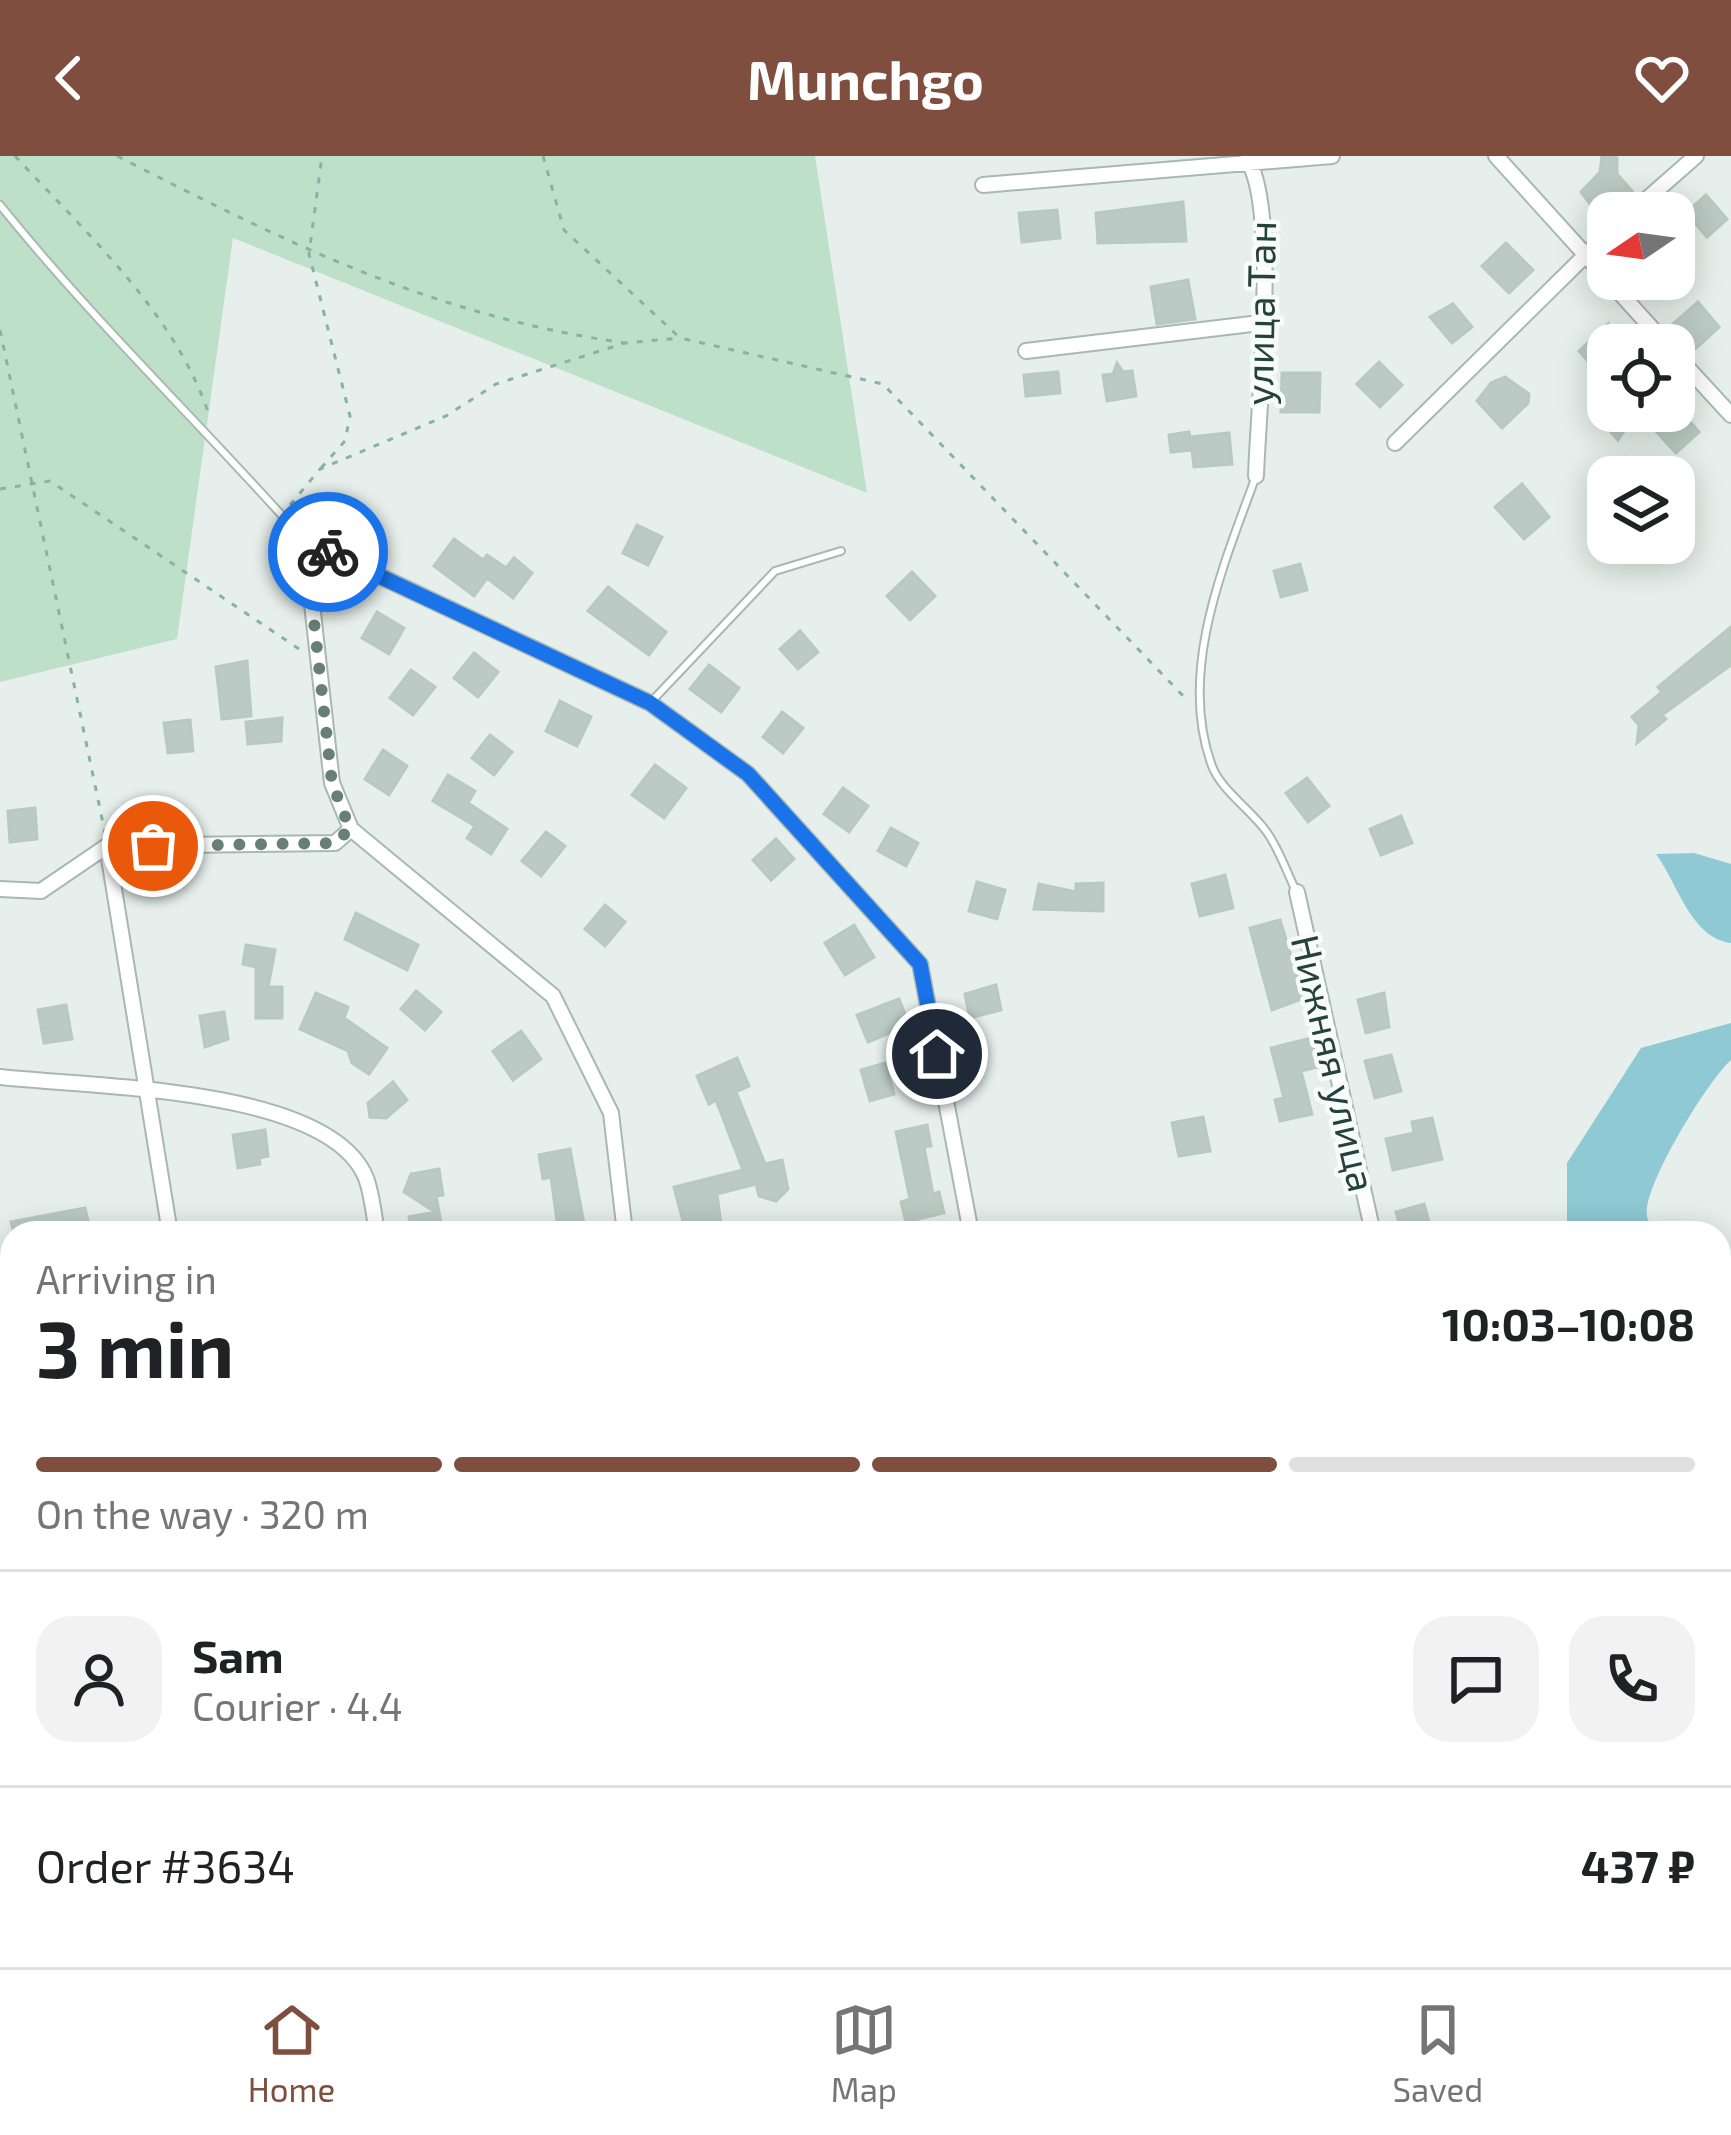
<!DOCTYPE html>
<html lang="en">
<head>
<meta charset="utf-8">
<style>
  :root { --surface:#fff; --page:#f2f2f2; --text:#202124; --muted:#757577; --line:#e0e0e0; --accent:#7f4e3f }
  body { margin:0; font-family:"Exo 2",sans-serif; background:var(--page); color:var(--text); height:100vh; display:flex; flex-direction:column; font-size:45px; white-space:nowrap }
  * { box-sizing:border-box; margin:0 }
  p { font-size:39px; color:var(--muted) }
  .icon { flex:none; width:66px; height:66px; fill:none; stroke:currentColor; stroke-width:2; stroke-linecap:round; stroke-linejoin:round }
  .map { position:relative; flex:1; overflow:hidden }
  .side { position:absolute; left:0px; top:1065px; width:1731px; height:747px; display:flex; flex-direction:column; background:var(--surface); border-radius:36px 36px 0 0; box-shadow:0 6px 30px #0003 }
  .side>* { flex:none }
  .needle { width:78px; rotate:257deg }
  .fabs { position:absolute; left:1587px; top:36px; display:grid; gap:24px }
  .fabs a { display:grid; place-items:center; width:108px; height:108px; border-radius:24px; background:var(--surface); box-shadow:0 6px 30px #0003; font-size:60px }
  .pin { position:absolute; display:grid; place-items:center; width:102px; height:102px; color:#fff; margin:-51px; border:6px solid #fff; border-radius:50%; box-shadow:0 3px 12px #0007 }
  .courier { position:absolute; display:grid; place-items:center; width:120px; height:120px; margin:-60px; border:9px solid #1a73e8; border-radius:50%; background:#fff; color:#222; box-shadow:0 3px 15px #0007 }
  .headline em { font-style:normal; font-weight:700 }
  .headline div { display:flex; flex-direction:column-reverse }
  .headline { display:flex; align-items:center; justify-content:space-between; height:204px; padding:0 36px }
  h1 { font-size:78px; font-weight:700; line-height:90px }
  .bar { display:grid; grid-template-columns:repeat(4,1fr); gap:18px 12px; align-content:center; height:144px; padding:0 36px }
  .bar i { height:15px; border-radius:9px; background:var(--line) }
  .bar .on { background:var(--accent) }
  .bar p { grid-column:span 4 }
  .line { display:flex; align-items:center; gap:30px; padding:0 36px; border-top:3px solid var(--line) }
  .line div { flex:1 }
  .round { display:grid; place-items:center; flex:none; width:126px; height:126px; border-radius:36px; background:var(--page) }
  header { display:flex; justify-content:space-between; align-items:center; height:156px; padding:0 36px; background:var(--accent); color:#fff; font-size:54px; font-weight:700 }
  .tab-bar { display:flex; justify-content:space-around; align-items:center; height:168px; border-top:3px solid var(--line); background:var(--surface); font-size:33px; color:var(--muted) }
  .tab-bar a { display:grid; justify-items:center; gap:6px }
  .tab-bar .on { color:var(--accent) }
  .map>svg:first-child { display:block }
  .green { fill:#bfe0c8 }
  .water { fill:#8ec9d4 }
  .building { fill:#bbcac4; stroke:#b8c9c2; stroke-width:3 }
  .lines { fill:none; stroke-linecap:round; stroke-linejoin:round }
  .lane-casing { stroke:#a8b8b2; stroke-width:10 }
  .street-casing { stroke:#a8b8b2; stroke-width:18 }
  .path { stroke:#86b3a5; stroke-width:3; stroke-dasharray:6 9; stroke-linecap:butt }
  .lane { stroke:#fff; stroke-width:6 }
  .street { stroke:#fff; stroke-width:14 }
  .done { stroke:#687f78; stroke-width:12; stroke-dasharray:0 21.6 }
  .route { stroke:#1a73e8; stroke-width:15 }
  .labels { text-anchor:middle; dominant-baseline:central; stroke-width:9; stroke-linejoin:round; paint-order:stroke }
  .street-label { font-size:39px; fill:#24423a; stroke:#f7fbf9 }
</style>
</head>
<body>
<header><svg class="icon" aria-label="back" viewBox="0 0 24 24"><path d="M15 5l-7 7 7 7"/></svg>Munchgo<svg class="icon" aria-label="heart" viewBox="0 0 24 24"><path d="M12 20l-8-8c-3-5 5-10 8-4 3-6 11-1 8 4z"/></svg></header>
<div class="map">
<svg width="1731" height="1811" viewBox="0 0 1731 1811">
  <rect width="100%" height="100%" fill="#e6efeb"/>
  <path class="green" d="M0 0H815L867 337 233 82 177 483 0 526Z
    M0 1514 12 1573V1800H110L115 1811H0Z"/>
  <path class="water" d="M1694 697 1731 708V787C1691 782 1678 728 1656 698Z
    M1731 867V904C1709 923 1642 1031 1647 1060 1648 1066 1652 1071 1655 1077H1567V1007L1641 892Z
    M1719 1253 1731 1260V1463L1719 1458Z"/>
  <path class="building" d="M1602 0 1617 2V18L1632 35 1601 62 1581 36 1600 16Z
    M1706 39 1727 63 1707 81 1686 57Z
    M1183 46 1186 85 1098 87 1096 57Z
    M1057 54 1060 82 1022 86 1019 57Z
    M1506 87 1533 114 1509 137 1482 110Z
    M1188 124 1195 163 1157 168 1151 131Z
    M1698 146 1719 171 1695 193 1673 168Z
    M1453 148 1472 171 1452 187 1430 161Z
    M1608 168V227L1579 195Z
    M1379 206 1402 229 1380 251 1357 228Z
    M1117 207 1123 216 1132 215 1136 240 1107 245 1103 219 1113 218Z
    M1058 216 1060 237 1026 240 1024 219Z
    M1282 217H1320L1319 256H1281Z
    M1505 221 1529 238 1528 247 1502 272 1477 245 1491 227Z
    M1608 241V255H1624L1639 272H1626L1618 284 1592 255Z
    M1678 252 1699 276 1676 297 1654 273Z
    M1189 276 1190 281 1229 277 1232 308 1194 311 1192 294 1171 296 1169 279Z
    M1522 328 1549 361 1524 383 1495 351Z
    M637 369 662 381 648 409 623 397Z
    M454 383 483 404 487 399 506 412 514 402 532 417 513 442 487 422 474 440 434 410Z
    M1300 408 1307 434 1281 441 1274 415Z
    M912 416 935 440 910 464 887 440Z
    M608 431 666 476 649 499 588 455Z
    M377 456 404 472 389 498 362 482Z
    M1731 471V509L1662 559 1666 563 1637 587 1639 569 1632 561 1662 536 1658 531Z
    M800 475 818 496 798 513 780 493Z
    M474 497 498 516 478 541 454 522Z
    M247 505 251 560 222 563 216 511Z
    M709 509 739 532 721 556 690 533Z
    M411 514 435 531 413 559 390 542Z
    M560 545 591 561 577 590 546 575Z
    M782 556 803 572 783 597 763 581Z
    M282 562 281 585 248 588 246 566Z
    M190 564 193 595 168 597 164 567Z
    M490 579 512 596 494 619 472 602Z
    M383 594 407 610 389 639 365 623Z
    M655 609 686 632 664 662 632 639Z
    M448 619 475 635 468 647 507 673 491 698 467 682 475 670 433 645Z
    M1307 622 1329 650 1308 666 1286 637Z
    M843 632 868 650 849 676 824 658Z
    M35 652 37 683 10 686 8 655Z
    M1401 660 1412 687 1381 699 1370 673Z
    M891 672 918 687 906 710 878 695Z
    M546 676 565 690 541 720 522 705Z
    M776 683 794 703 771 724 753 704Z
    M1225 719 1233 752 1200 760 1192 728Z
    M977 726 1005 734 997 763 969 755Z
    M1103 727V755L1034 753 1039 728 1076 736V728Z
    M605 749 625 766 605 790 585 773Z
    M356 757 418 789 407 814 345 783Z
    M1280 764 1304 842 1272 854 1250 772Z
    M854 769 874 801 845 819 825 787Z
    M246 789 275 794 268 831H282V862H256V811L243 808Z
    M996 829 1001 854 970 862 965 838Z
    M416 835 441 856 425 874 401 853Z
    M316 837 348 851 344 862 387 892 369 918 352 907 348 895 300 873Z
    M1384 837 1389 871 1366 877 1358 844Z
    M899 843 909 869 868 886 857 859Z
    M66 849 72 883 44 887 38 854Z
    M224 856 228 883 205 891 200 860Z
    M521 875 541 903 513 924 493 895Z
    M1311 882 1318 911 1301 915 1312 958 1280 965 1275 944 1284 942 1271 892Z
    M1391 899 1401 935 1375 942 1365 905Z
    M737 902 749 930 736 936 765 1008 782 1004 788 1033 776 1045 759 1040 756 1028 717 1038 722 1077H686L674 1031 743 1014 716 944 709 948 697 920Z
    M885 907 894 938 870 945 861 914Z
    M393 926 407 944 386 962 370 961 368 947Z
    M1203 961 1210 995 1179 1000 1172 967Z
    M1432 962 1442 1003 1393 1014 1386 983 1414 977 1412 966Z
    M927 969 931 990 924 991 933 1038 939 1036 944 1057 906 1066 901 1046 910 1043 896 976Z
    M265 974 268 1000 259 1002 260 1008 238 1012 233 979Z
    M570 993 584 1068 558 1072 551 1021 543 1023 539 999Z
    M439 1013 443 1039 436 1040 443 1077H412L409 1061 435 1056 404 1036 411 1018Z
    M1424 1048 1432 1077H1402L1396 1056Z
    M85 1052 91 1077H14L11 1066Z"/>
  <g class="lines">
    <defs>
      <path id="lane" d="M0 49C95 167 204 271 304 384
        M1256 320C1224 408 1177 516 1212 610 1221 634 1251 654 1266 675 1278 691 1286 714 1295 733
        M651 546 775 415 841 395"/>
      <path id="street" d="M1496 0 1667 189
        M1247 3C1279 49 1258 255 1256 320
        M983 29 1332 0
        M1631 57 1696 0
        M1026 195 1260 167
        M1674 197 1731 259
        M1395 287 1608 77
        M305 385 650 547 748 618 920 808 971 1077
        M305 385 332 627 351 673 553 840 611 957 625 1077
        M107 690 170 1077
        M107 690 335 687 351 673
        M0 733 41 735 107 690
        M1297 736 1373 1077
        M0 921C87 931 329 930 366 1022 372 1038 374 1060 377 1077
        M0 1293 12 1291
        M1719 1732 1731 1723
        M298 1800 301 1811
        M1107 1800 1108 1811
        M1548 1800 1555 1811
        M386 1811 391 1800
        M1602 1811 1629 1800"/>
    </defs>
    <use href="#lane" class="lane-casing"/>
    <use href="#street" class="street-casing"/>
    <path class="path" d="M15 0C86 77 178 160 210 262
      M117 0C290 88 430 159 625 187
      M543 0 564 74 680 182 883 228 1189 546
      M0 174 105 677
      M321 312 345 285 350 260 309 98 322 0
      M0 333 50 325 299 493
      M290 349 320 313 446 260 496 228 625 187 680 182
      M0 1711 7 1811
      M83 1800 105 1811"/>
    <use href="#lane" class="lane"/>
    <use href="#street" class="street"/>
  </g>
  <g class="lines">
    <path class="done" d="M153 690 335 687 350 673 332 627 305 385 328 396"/>
    <path class="route" d="M328 396 650 547 748 618 920 808 937 898"/>
  </g>
  <g class="labels">
    <g class="street-label">
      <text transform="translate(1259 157) rotate(-89)">улица Тан</text>
      <text transform="translate(1335 907) rotate(77)">Нижняя улица</text>
    </g>
  </g>
</svg>
<div class="fabs">
<a><svg class="needle" viewBox="-14 -14 28 28"><path d="M0-13l5 13h-10z" fill="#e53935"/><path d="M0 13l5-13h-10z" fill="#757577"/></svg></a>
<a><svg class="icon" aria-label="locate" viewBox="0 0 24 24"><circle cx="12" cy="12" r="6"/><path d="M12 2v4M12 18v4M2 12h4M18 12h4"/></svg></a>
<a><svg class="icon" aria-label="layers" viewBox="0 0 24 24"><path d="M12 4l9 5-9 5-9-5zM3 14l9 5 9-5"/></svg></a>
</div>
<div class="pin" style="left:153px;top:690px;background:#ea580c"><svg class="icon" aria-label="bag" viewBox="0 0 24 24"><path d="M5 8h14l-1 12H6zM9 8a3 3 0 0 1 6 0"/></svg></div>
<div class="pin" style="left:937px;top:898px;background:#1f2937"><svg class="icon" aria-label="home" viewBox="0 0 24 24"><path d="M3 11l9-7 9 7M6 9v11h12V9"/></svg></div>
<div class="courier" style="left:328px;top:396px"><svg class="icon" aria-label="bike" viewBox="0 0 24 24"><circle cx="6" cy="16" r="4"/><circle cx="18" cy="16" r="4"/><path d="M6 16l4-8h5l3 8M10 8l3 8H6M13 5h3"/></svg></div>
<section class="side">
<div class="headline"><div><h1>3 min</h1><p>Arriving in</p></div><em>10:03–10:08</em></div>
<div class="bar"><i class="on"></i><i class="on"></i><i class="on"></i><i></i><p>On the way · 320 m</p></div>
<div class="line" style="height:216px"><a class="round"><svg class="icon" aria-label="person" viewBox="0 0 24 24"><circle cx="12" cy="8" r="4"/><path d="M4 21q1-7 8-7t8 7"/></svg></a><div><b>Sam</b><p>Courier · 4.4</p></div><a class="round"><svg class="icon" aria-label="chat" viewBox="0 0 24 24"><path d="M4 5h16v11H9l-5 4z"/></svg></a><a class="round"><svg class="icon" aria-label="phone" viewBox="0 0 24 24"><path d="M5 4h4l2 5-3 2q2 4 5 5l2-3 5 2v4C11 20 4 13 5 4z"/></svg></a></div>
<div class="line" style="height:156px"><div>Order #3634</div><b>437 ₽</b></div>
</section>
</div>
<nav class="tab-bar">
<a class="on"><svg class="icon" aria-label="home" viewBox="0 0 24 24"><path d="M3 11l9-7 9 7M6 9v11h12V9"/></svg>Home</a>
<a><svg class="icon" aria-label="map" viewBox="0 0 24 24"><path d="M3 6l6-2 6 2 6-2v14l-6 2-6-2-6 2zM9 4v14M15 6v14"/></svg>Map</a>
<a><svg class="icon" aria-label="saved" viewBox="0 0 24 24"><path d="M7 4h10v16l-5-4-5 4z"/></svg>Saved</a>
</nav>
</body>
</html>
